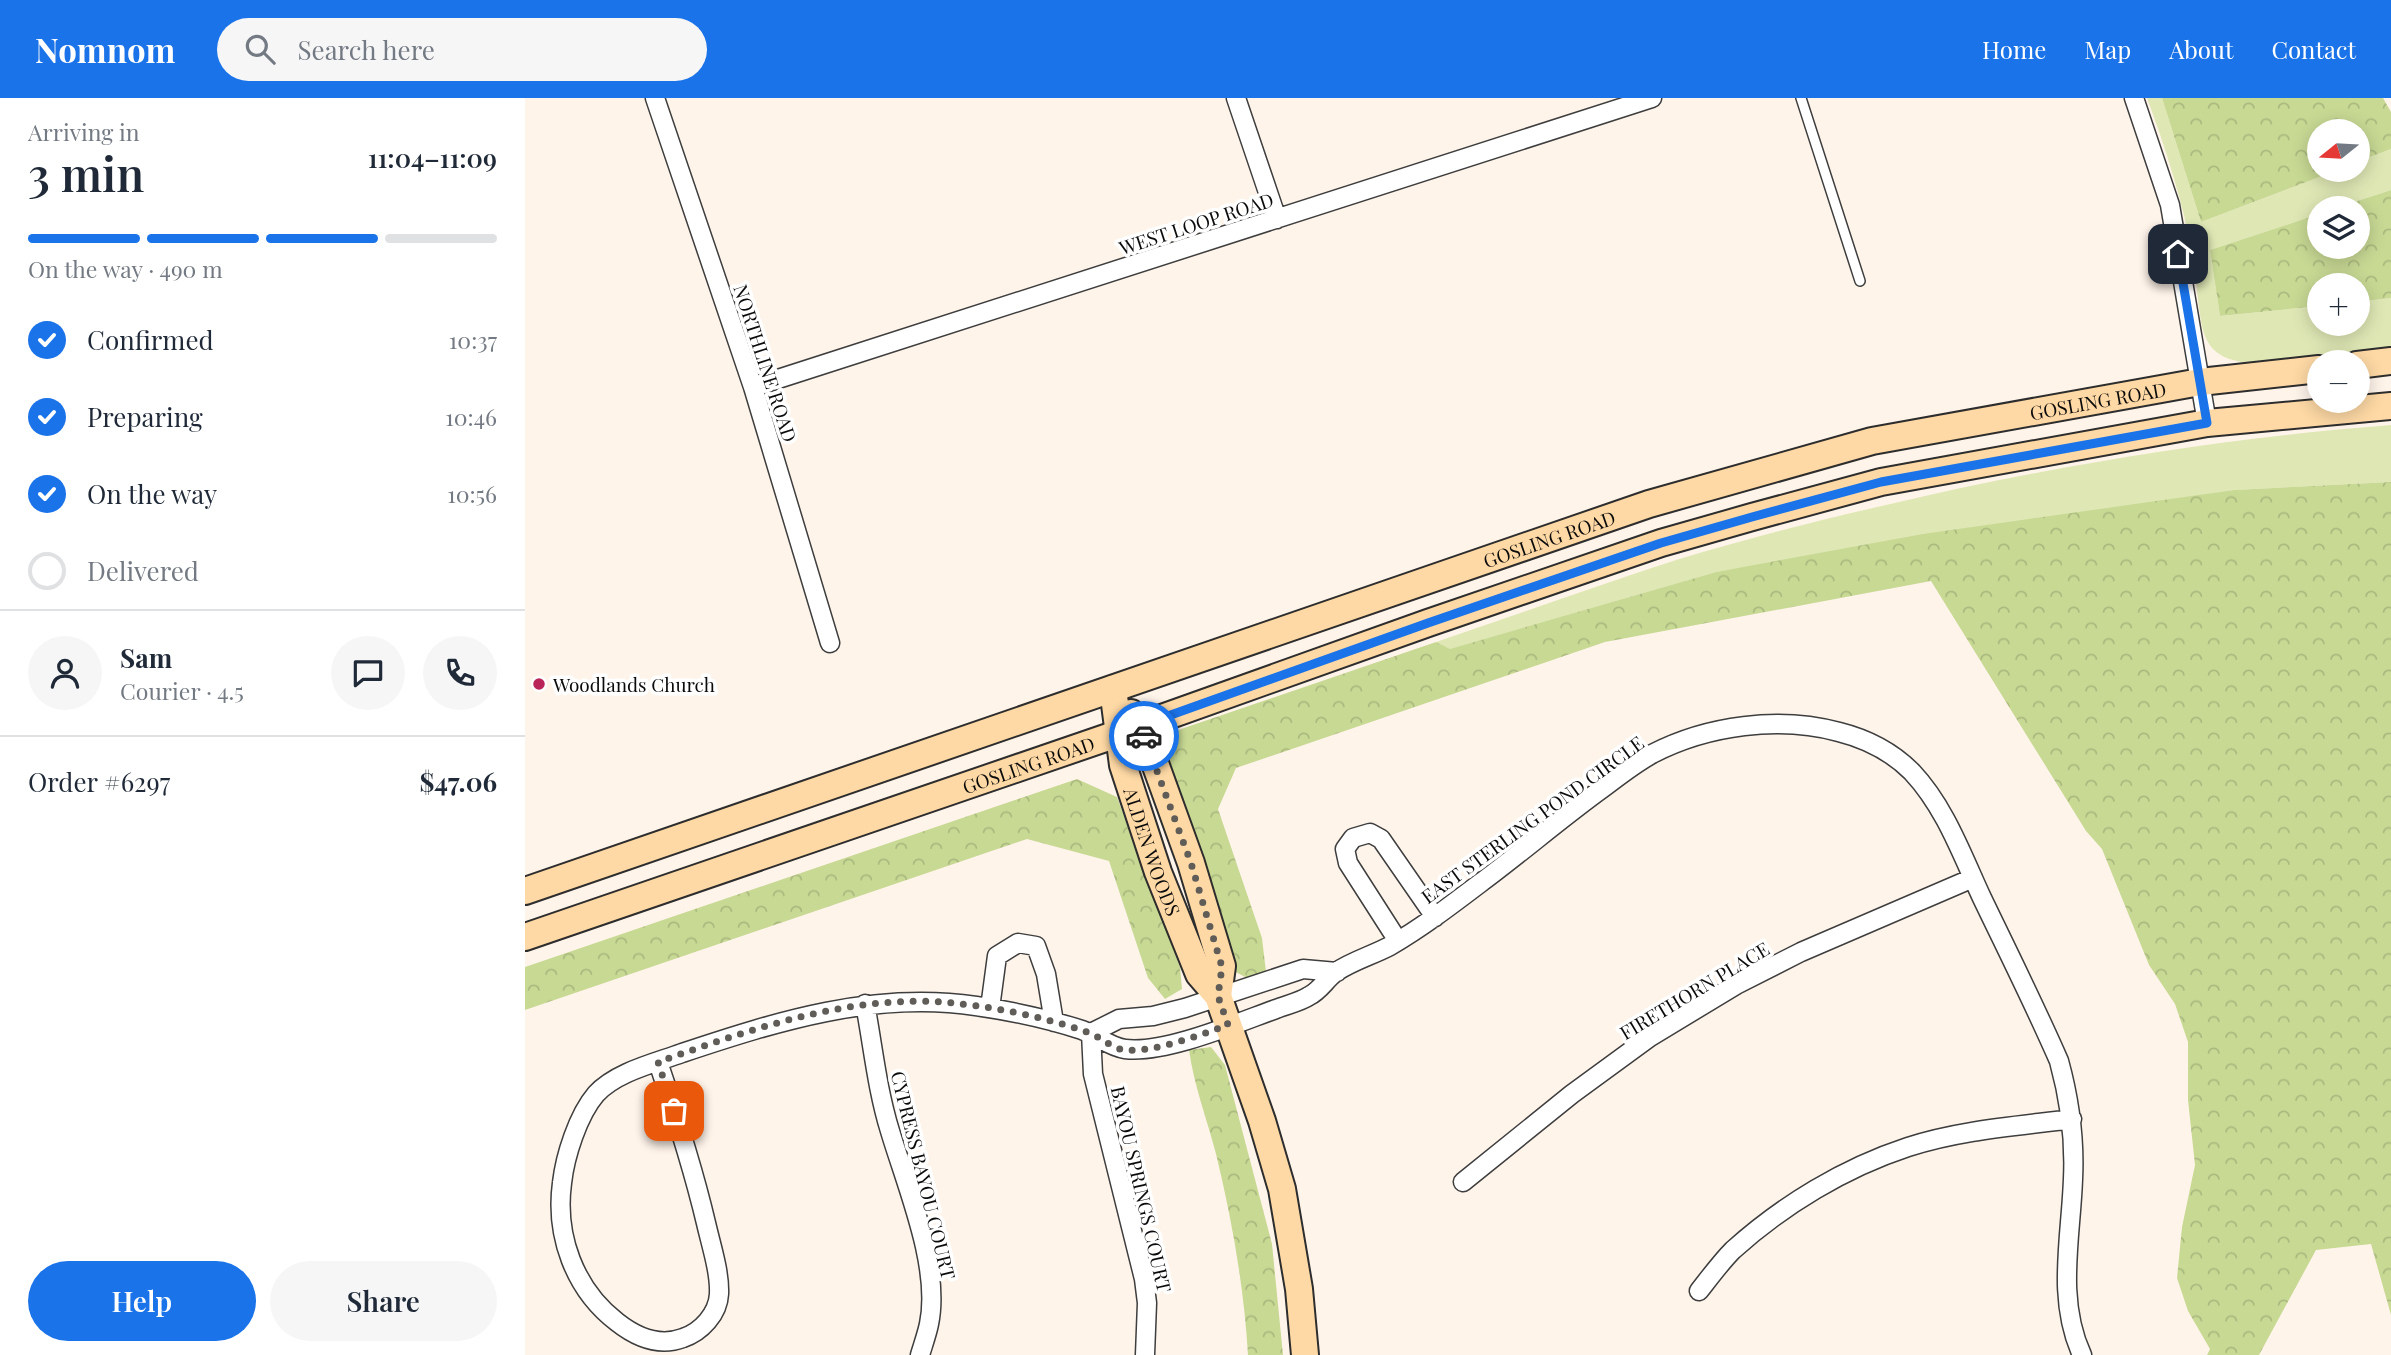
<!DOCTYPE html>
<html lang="en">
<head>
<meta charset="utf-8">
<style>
  :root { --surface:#fff; --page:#f6f6f7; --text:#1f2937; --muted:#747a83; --line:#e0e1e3; --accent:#1a73e8 }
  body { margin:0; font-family:"Playfair Display",serif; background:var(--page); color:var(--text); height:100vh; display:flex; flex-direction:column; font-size:26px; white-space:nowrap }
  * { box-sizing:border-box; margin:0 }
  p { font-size:23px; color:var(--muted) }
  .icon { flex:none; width:38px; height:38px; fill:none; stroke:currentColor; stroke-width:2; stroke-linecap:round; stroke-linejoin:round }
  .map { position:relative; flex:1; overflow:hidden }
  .side { display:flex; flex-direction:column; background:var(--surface); width:525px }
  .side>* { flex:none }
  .needle { width:46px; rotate:252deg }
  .buttons { position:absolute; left:1782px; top:21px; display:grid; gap:14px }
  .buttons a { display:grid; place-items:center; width:63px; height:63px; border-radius:50%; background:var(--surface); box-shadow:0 4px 18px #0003; font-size:35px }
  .pin { position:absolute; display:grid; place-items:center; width:60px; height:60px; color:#fff; margin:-30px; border-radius:14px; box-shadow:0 4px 10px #0006 }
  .courier { position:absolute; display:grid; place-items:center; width:70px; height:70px; margin:-35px; border:5px solid #1a73e8; border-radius:50%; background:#fff; color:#222; box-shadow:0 2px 9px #0007 }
  .head em { font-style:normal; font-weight:600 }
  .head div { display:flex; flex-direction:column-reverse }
  .head { display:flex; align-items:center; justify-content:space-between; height:119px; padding:0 28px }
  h1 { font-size:46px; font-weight:600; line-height:52px }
  .bar { display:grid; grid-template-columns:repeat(4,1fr); gap:10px 7px; align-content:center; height:84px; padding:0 28px }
  .bar i { height:9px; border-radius:5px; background:var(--line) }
  .bar .current { background:var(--accent) }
  .bar p { grid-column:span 4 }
  .line { display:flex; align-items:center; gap:18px; padding:0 28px; border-top:2px solid var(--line) }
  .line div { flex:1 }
  .round { display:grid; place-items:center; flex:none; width:74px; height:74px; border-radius:37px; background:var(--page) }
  ol { padding:0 28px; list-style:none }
  li { display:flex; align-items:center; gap:21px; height:77px }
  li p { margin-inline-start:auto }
  li .icon { padding:7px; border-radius:50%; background:var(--accent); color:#fff; stroke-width:4 }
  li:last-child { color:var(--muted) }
  li i { width:38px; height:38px; border:4px solid var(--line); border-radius:50% }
  .cta { display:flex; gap:14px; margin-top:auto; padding:14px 28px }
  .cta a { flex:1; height:80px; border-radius:42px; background:var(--accent); color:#fff; font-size:28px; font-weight:600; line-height:80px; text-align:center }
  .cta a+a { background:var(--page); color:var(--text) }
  header { display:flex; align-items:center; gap:42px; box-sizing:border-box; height:98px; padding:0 35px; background:var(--accent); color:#fff }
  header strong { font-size:33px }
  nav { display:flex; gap:38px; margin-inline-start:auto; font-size:24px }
  .search { width:490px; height:63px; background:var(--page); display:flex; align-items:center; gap:18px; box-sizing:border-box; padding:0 24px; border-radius:38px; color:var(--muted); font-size:26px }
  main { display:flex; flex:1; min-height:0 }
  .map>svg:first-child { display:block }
  .grass { fill:#dfe8b5 }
  .forest { fill:url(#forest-crowns) }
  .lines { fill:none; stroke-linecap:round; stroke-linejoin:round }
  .lane-casing { stroke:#3e3e3e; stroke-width:12 }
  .street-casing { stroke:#3e3e3e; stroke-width:21 }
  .secondary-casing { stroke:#2d2d2d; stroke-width:30 }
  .lane { stroke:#fff; stroke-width:9 }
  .street { stroke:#fff; stroke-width:18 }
  .secondary { stroke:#fed9a5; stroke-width:26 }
  .done { stroke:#605d59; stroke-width:7; stroke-dasharray:0 12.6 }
  .route { stroke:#1a73e8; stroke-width:9 }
  .poi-dot { fill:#ba2559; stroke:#fff; stroke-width:2.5 }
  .labels { text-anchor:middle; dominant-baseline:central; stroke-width:7; stroke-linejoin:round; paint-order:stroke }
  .street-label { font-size:19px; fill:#0b0b0b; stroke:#fff }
  .poi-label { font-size:19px; fill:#0b0b0b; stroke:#fff; text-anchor:start }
</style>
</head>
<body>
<header>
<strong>Nomnom</strong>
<div class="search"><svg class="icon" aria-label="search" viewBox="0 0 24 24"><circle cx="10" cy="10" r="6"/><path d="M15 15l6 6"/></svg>Search here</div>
<nav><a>Home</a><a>Map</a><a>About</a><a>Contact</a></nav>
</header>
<main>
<section class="side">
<div class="head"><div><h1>3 min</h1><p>Arriving in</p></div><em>11:04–11:09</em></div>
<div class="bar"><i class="current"></i><i class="current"></i><i class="current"></i><i></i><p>On the way · 490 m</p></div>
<ol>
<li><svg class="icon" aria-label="check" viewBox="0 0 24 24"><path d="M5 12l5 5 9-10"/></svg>Confirmed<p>10:37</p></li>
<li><svg class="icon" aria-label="check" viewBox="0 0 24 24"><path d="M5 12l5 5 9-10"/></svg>Preparing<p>10:46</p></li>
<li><svg class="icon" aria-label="check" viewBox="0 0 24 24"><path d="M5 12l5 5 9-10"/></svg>On the way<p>10:56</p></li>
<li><i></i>Delivered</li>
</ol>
<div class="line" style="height:126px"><a class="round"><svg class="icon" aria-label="person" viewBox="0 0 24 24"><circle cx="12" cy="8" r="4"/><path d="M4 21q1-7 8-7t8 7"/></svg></a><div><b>Sam</b><p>Courier · 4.5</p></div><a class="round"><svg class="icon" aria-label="chat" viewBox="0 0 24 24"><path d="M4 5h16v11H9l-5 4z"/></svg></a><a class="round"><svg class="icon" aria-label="phone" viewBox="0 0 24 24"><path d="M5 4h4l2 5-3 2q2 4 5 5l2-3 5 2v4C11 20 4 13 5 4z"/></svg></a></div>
<div class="line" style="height:91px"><div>Order #6297</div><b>$47.06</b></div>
<div class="cta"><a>Help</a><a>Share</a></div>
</section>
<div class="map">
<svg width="1866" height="1257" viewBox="0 0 1866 1257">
  <defs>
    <pattern id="forest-crowns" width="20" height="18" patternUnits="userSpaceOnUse" patternTransform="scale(1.75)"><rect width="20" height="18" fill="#c8d994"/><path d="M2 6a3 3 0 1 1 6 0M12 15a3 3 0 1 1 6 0" fill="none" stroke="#aab97e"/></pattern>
  </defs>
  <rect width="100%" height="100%" fill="#fff4ea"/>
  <path class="grass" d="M1622 0H1637L1676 124 1813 72H1832V64L1866 51V92L1811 110H1794V116L1685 152 1695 218 1794 208V226H1832V204L1866 200V251L1722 265C1704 262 1688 258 1680 238 1673 220 1672 180 1668 159 1658 105 1641 51 1622 0Z
    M1866 327V384L1709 392 1191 474 924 552 911 544C991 517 1071 488 1151 462 1220 441 1290 423 1361 407 1526 368 1696 340 1866 327Z"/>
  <path class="forest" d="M1637 0H1858L1866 14V51L1832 64V33H1794V72H1813L1676 124Z
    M1866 92V200L1832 204V187H1794V208L1695 218 1685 152 1794 116V149H1832V110H1811Z
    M1866 384V1217L1846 1146 1791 1152 1734 1257H1682L1685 1251 1663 1213 1652 1180 1657 1129 1670 1067 1663 1002V944L1650 906 1624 867 1577 751 1561 733 1406 483 1080 544 711 670 693 711 737 840 741 874 722 880 705 871 638 659 639 640 656 631 911 544 925 551 1191 474 1398 436 1709 392Z
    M552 681 592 699 655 869 657 891 640 901 623 880 584 763 502 741 0 912V869Z
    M686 949 700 967 747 1146 758 1257H723C719 1189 707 1122 691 1056 682 1021 669 988 664 952Z"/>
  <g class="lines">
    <defs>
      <path id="lane" d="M1276 0 1335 183"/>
      <path id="street" d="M130 0 228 289 305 545
        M711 0 752 121
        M1609 0 1645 107 1682 325
        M228 289 1127 0
        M873 843 823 765 820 751 828 740 845 735 856 741 910 819
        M340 906C348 948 352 991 365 1033 381 1087 416 1169 404 1226 402 1236 398 1247 395 1257
        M465 910 472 858 493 845 511 848 521 876 529 924
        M566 935 568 976 619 1181 622 1205 620 1257
        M566 935 594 921 628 918 660 910 778 871 812 874
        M133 964C151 1017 168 1070 181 1125 186 1147 195 1174 194 1196 193 1216 176 1234 158 1240 134 1249 111 1239 92 1224 49 1191 30 1137 37 1085 40 1058 53 1017 71 996 91 974 130 965 157 955 253 923 349 893 451 908 486 913 523 921 557 932 571 937 585 949 600 951 640 956 712 925 751 911 761 907 775 904 784 898 795 893 801 881 811 874 827 863 848 857 865 848 896 830 925 808 954 786 996 755 1035 721 1078 690 1094 678 1109 666 1127 656 1183 627 1254 618 1314 634 1342 641 1367 654 1387 674 1420 709 1437 757 1457 800 1483 854 1510 908 1534 963 1545 1003 1550 1040 1548 1081 1546 1140 1531 1201 1557 1257
        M938 1084 1047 996 1125 939 1211 887 1276 854 1448 780
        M1174 1193C1185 1179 1196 1164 1208 1152 1258 1107 1319 1070 1383 1049 1435 1032 1493 1028 1547 1021"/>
      <g id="secondary">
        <path d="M1832 267 1866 263"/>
        <path id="s1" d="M588 591 598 667 633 774 674 876 693 898 737 1023 757 1091 774 1191 780 1257"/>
        <path d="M606 615 615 628 627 657 666 765 697 868 693 898"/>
        <path id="s2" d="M0 793 1124 406 1347 343 1675 284 1794 271"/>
        <path id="s3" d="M0 839 592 636 903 525 1136 445 1227 419 1356 384 1682 325 1866 308"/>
      </g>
    </defs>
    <use href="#lane" class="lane-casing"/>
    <use href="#street" class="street-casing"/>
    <use href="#secondary" class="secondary-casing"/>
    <use href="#lane" class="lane"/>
    <use href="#street" class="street"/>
    <use href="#secondary" class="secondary"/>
  </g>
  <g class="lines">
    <path class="done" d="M149 1013 133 964C225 932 317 898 417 904 465 908 516 918 562 934 574 938 583 947 595 951 620 958 678 936 703 927L693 898 697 869 666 765 619 638"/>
    <path class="route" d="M619 638 615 628 903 525 1136 445 1227 419 1356 384 1682 325 1653 156"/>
  </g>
  <circle class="poi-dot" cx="14" cy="586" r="7"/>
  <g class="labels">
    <g class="street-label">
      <text transform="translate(671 125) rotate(-18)">WEST LOOP ROAD</text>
      <text transform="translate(241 265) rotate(72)">NORTHLINE ROAD</text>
      <text stroke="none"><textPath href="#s2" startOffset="1650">GOSLING ROAD</textPath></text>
      <text stroke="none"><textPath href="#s2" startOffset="1083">GOSLING ROAD</textPath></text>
      <text stroke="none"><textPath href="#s3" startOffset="532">GOSLING ROAD</textPath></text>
      <text transform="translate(1007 721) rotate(-36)">EAST STERLING POND CIRCLE</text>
      <text stroke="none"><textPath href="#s1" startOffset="168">ALDEN WOODS</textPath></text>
      <text transform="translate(1169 892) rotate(-31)">FIRETHORN PLACE</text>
      <text transform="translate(399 1077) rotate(76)">CYPRESS BAYOU COURT</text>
      <text transform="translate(617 1091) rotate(77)">BAYOU SPRINGS COURT</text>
    </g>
    <g class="poi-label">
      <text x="28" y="586">Woodlands Church</text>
    </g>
  </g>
</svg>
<div class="buttons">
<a><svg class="needle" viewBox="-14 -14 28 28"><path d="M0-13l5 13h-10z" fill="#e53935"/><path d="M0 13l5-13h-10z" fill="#747a83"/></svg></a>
<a><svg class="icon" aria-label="layers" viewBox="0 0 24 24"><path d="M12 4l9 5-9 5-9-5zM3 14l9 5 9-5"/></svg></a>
<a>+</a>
<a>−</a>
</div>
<div class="pin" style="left:149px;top:1013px;background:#ea580c"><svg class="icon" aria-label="bag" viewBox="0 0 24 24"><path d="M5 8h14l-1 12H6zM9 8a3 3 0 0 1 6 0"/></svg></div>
<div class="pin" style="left:1653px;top:156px;background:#1f2937"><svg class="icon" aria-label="home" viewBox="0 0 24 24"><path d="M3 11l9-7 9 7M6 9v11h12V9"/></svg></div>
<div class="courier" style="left:619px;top:638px"><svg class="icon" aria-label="car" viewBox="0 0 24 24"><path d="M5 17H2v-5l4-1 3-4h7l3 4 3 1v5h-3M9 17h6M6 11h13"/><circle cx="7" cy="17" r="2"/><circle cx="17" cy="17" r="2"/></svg></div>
</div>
</main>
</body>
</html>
